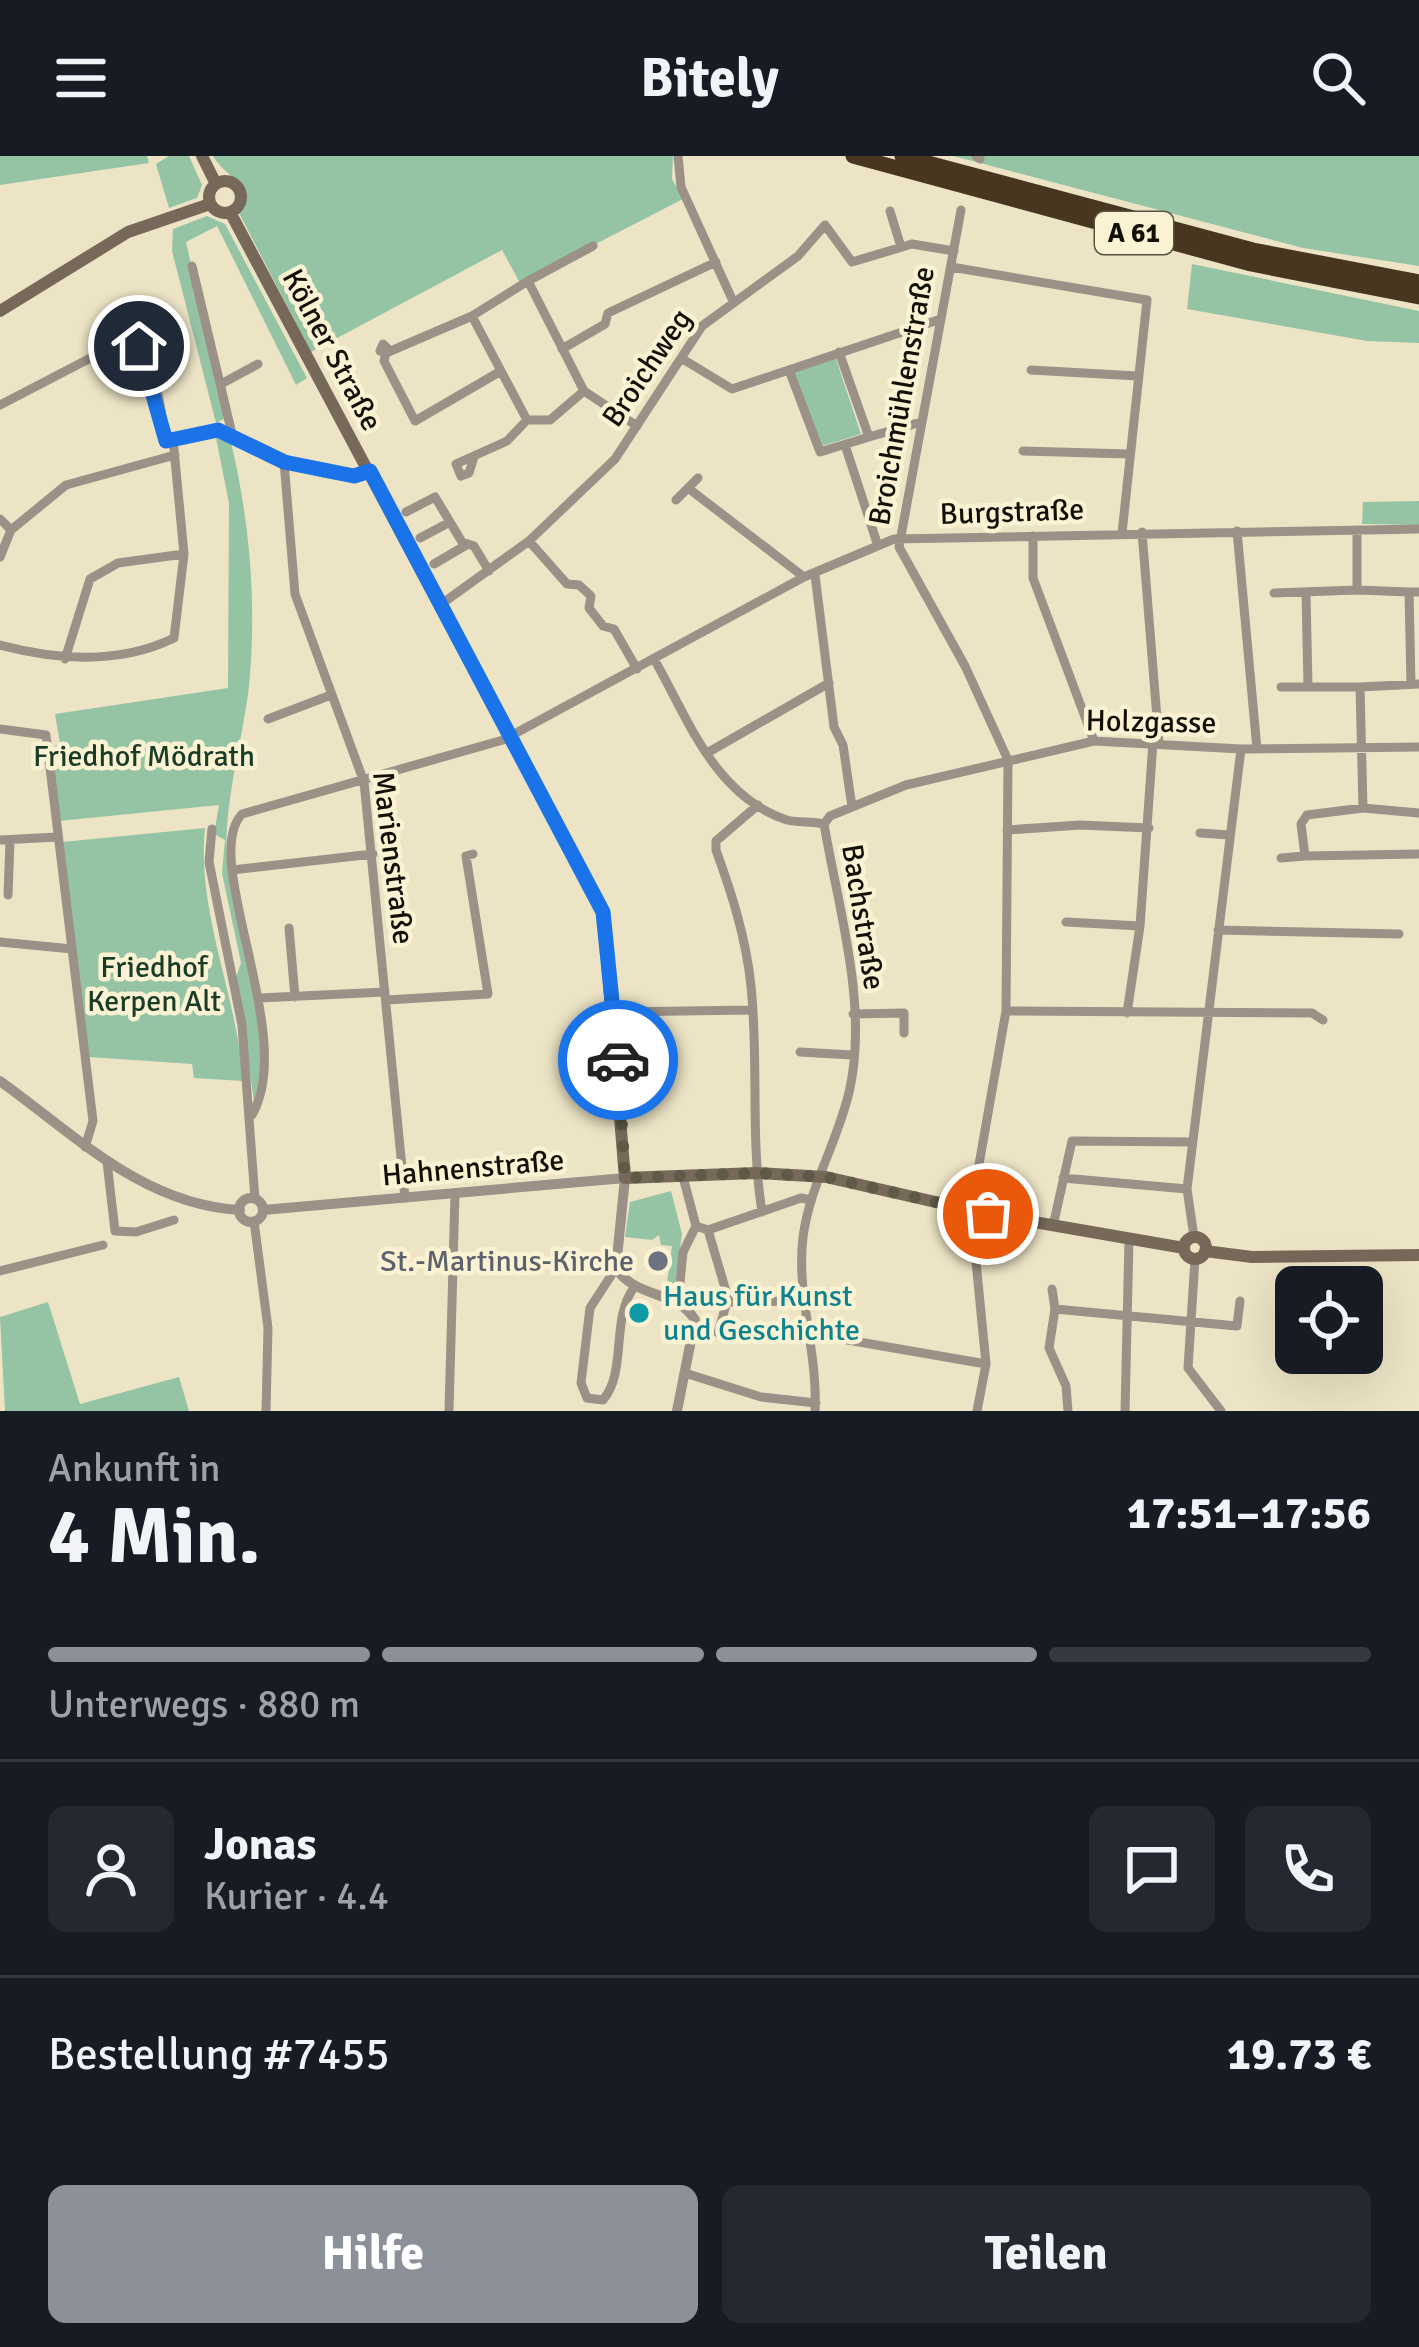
<!DOCTYPE html>
<html lang="de">
<head>
<meta charset="utf-8">
<style>
  :root { --surface:#171b24; --page:#242831; --text:#f1f3f6; --muted:#9ea1a6; --line:#363941; --accent:#8c9099 }
  body { margin:0; font-family:Signika,sans-serif; background:var(--page); color:var(--text); height:100vh; display:flex; flex-direction:column; font-size:45px; white-space:nowrap }
  * { box-sizing:border-box; margin:0 }
  p { font-size:39px; color:var(--muted) }
  .icon { flex:none; width:66px; height:66px; fill:none; stroke:currentColor; stroke-width:2; stroke-linecap:round; stroke-linejoin:round }
  .map { position:relative; height:1255px; overflow:hidden }
  .drawer { display:flex; flex-direction:column; background:var(--surface); flex:1 }
  .drawer>* { flex:none }
  .tools { position:absolute; left:1275px; top:1110px; display:grid; gap:24px }
  .tools a { display:grid; place-items:center; width:108px; height:108px; border-radius:18px; background:var(--surface); box-shadow:0 12px 48px #0002; font-size:60px }
  .pin { position:absolute; display:grid; place-items:center; width:102px; height:102px; color:#fff; margin:-51px; border:6px solid #fff; border-radius:50%; box-shadow:0 3px 12px #0007 }
  .courier { position:absolute; display:grid; place-items:center; width:120px; height:120px; margin:-60px; border:9px solid #1a73e8; border-radius:50%; background:#fff; color:#222; box-shadow:0 3px 15px #0007 }
  .summary em { font-style:normal; font-weight:800 }
  .summary div { display:flex; flex-direction:column-reverse }
  .summary { display:flex; align-items:center; justify-content:space-between; height:204px; padding:0 48px }
  h1 { font-size:78px; font-weight:800; line-height:90px }
  .bar { display:grid; grid-template-columns:repeat(4,1fr); gap:18px 12px; align-content:center; height:144px; padding:0 48px }
  .bar i { height:15px; border-radius:9px; background:var(--line) }
  .bar .active { background:var(--accent) }
  .bar p { grid-column:span 4 }
  .line { display:flex; align-items:center; gap:30px; padding:0 48px; border-top:3px solid var(--line) }
  .line div { flex:1 }
  .round { display:grid; place-items:center; flex:none; width:126px; height:126px; border-radius:18px; background:var(--page) }
  .cta { display:flex; gap:24px; margin-top:auto; padding:24px 48px }
  .cta a { flex:1; height:138px; border-radius:18px; background:var(--accent); color:#fff; font-size:48px; font-weight:800; line-height:138px; text-align:center }
  .cta a+a { background:var(--page); color:var(--text) }
  header { display:flex; justify-content:space-between; align-items:center; height:156px; padding:0 48px; background:var(--surface); font-size:54px; font-weight:800 }
  .map>svg:first-child { display:block }
  .green { fill:#95c4a5 }
  .lines { fill:none; stroke-linecap:round; stroke-linejoin:round }
  .minor { stroke:#9b9187; stroke-width:9 }
  .tertiary { stroke:#9b9187; stroke-width:10 }
  .secondary { stroke:#77695a; stroke-width:12 }
  .motorway { stroke:#483621; stroke-width:15 }
  .done { stroke:#5f5a48; stroke-width:12; stroke-dasharray:0 21.6 }
  .route { stroke:#1a73e8; stroke-width:15 }
  .worship-dot { fill:#6b7280; stroke:#faf2d2; stroke-width:4.5 }
  .culture-dot { fill:#0f9aa8; stroke:#faf2d2; stroke-width:4.5 }
  .labels { text-anchor:middle; dominant-baseline:central; stroke-width:9; stroke-linejoin:round; paint-order:stroke }
  .shield { fill:#faf2d2; stroke:#585342; stroke-width:3 }
  .shield-label { font-size:27px; font-weight:bold; fill:#120f05 }
  .street-label { font-size:30px; fill:#120f05; stroke:#faf2d2 }
  .park-label { font-size:30px; fill:#193c27; stroke:#faf2d2 }
  .worship-label { font-size:30px; fill:#5b616d; stroke:#faf2d2; text-anchor:end }
  .culture-label { font-size:30px; fill:#0d838f; stroke:#faf2d2; text-anchor:start }
</style>
</head>
<body>
<header><svg class="icon" aria-label="menu" viewBox="0 0 24 24"><path d="M4 6h16M4 12h16M4 18h16"/></svg>Bitely<svg class="icon" aria-label="search" viewBox="0 0 24 24"><circle cx="10" cy="10" r="6"/><path d="M15 15l6 6"/></svg></header>
<div class="map">
<svg width="1419" height="1255" viewBox="0 0 1419 1255">
  <rect width="100%" height="100%" fill="#ede4c5"/>
  <path class="green" d="M0 0H147L149 7 0 29Z
    M169 0H189L202 29 197 42 169 52 156 8Z
    M213 0H673L672 23 683 43 520 127 502 94 311 196 239 57 246 39C238 21 223 17 213 0Z
    M953 0H1419V110L1303 92Z
    M207 60 225 68 307 222 296 229 217 70 186 86 226 262 216 267 172 95 173 73Z
    M1192 108 1419 155V187L1367 185 1187 153Z
    M835 200 861 278 816 292 789 217Z
    M216 282 231 286C250 367 257 448 249 530 242 591 219 660 229 721 241 793 277 872 254 945L236 821 241 807 222 717 225 684 214 678 219 649 59 665 52 592 60 587 55 558 228 532 229 347Z
    M1419 345V369L1362 368 1363 346Z
    M205 672C196 756 238 841 243 925L194 922 192 908 89 901 62 686Z
    M671 1035 682 1078 675 1128 667 1127 672 1090 661 1089 659 1079 652 1084 625 1081 630 1046Z
    M48 1146 80 1248 179 1221 189 1255H5L0 1161Z"/>
  <g class="lines">
    <path class="minor" d="M678 0 681 31 732 143
      M976 0 980 3
      M961 54 899 391 965 510 1008 604 1006 855 971 1054 986 1208 977 1255
      M890 55 901 91
      M192 110 233 282
      M951 111 1147 144 1122 377
      M528 125 593 90
      M472 160 501 215
      M383 188 387 192 386 197 380 195Z
      M562 193 605 168 608 157 716 106
      M681 202 732 233 941 163
      M789 214 820 296 869 281 839 196
      M1031 214 1137 220
      M221 228 258 208
      M584 235 550 264H527L501 215 415 265 384 205 386 197 472 160 528 125 584 235 637 270
      M0 249 129 182C156 199 161 255 166 285
      M869 281 921 266
      M173 283C187 280 208 273 221 276 268 287 318 334 369 315
      M845 289 878 390
      M1023 295 1129 298
      M474 301 469 317 461 320 456 308 507 285 527 264
      M284 306 295 438 364 626 405 1042
      M688 332 804 421
      M676 344 698 322
      M406 356 435 341 462 386 474 390 489 415
      M0 363 11 374 0 401
      M11 374 66 329 175 299
      M1357 374V434L1409 436
      M1237 375 1257 593
      M1142 376 1159 587
      M1033 380V422L1094 585
      M420 382 450 366
      M529 385 567 428 579 429 591 440 589 452 603 470 614 473 637 513
      M434 408 468 388
      M815 419 834 571 843 589 852 651
      M1274 437 1357 434
      M1306 438 1308 530
      M440 449 529 385 615 303 702 170 798 100 825 69 852 106 912 88 954 95
      M0 489C57 504 119 509 174 482L184 398 173 283
      M65 503 90 423 118 407 184 398
      M654 503C688 562 714 640 787 664 799 667 812 665 824 668 838 751 868 847 850 932 839 984 810 1028 803 1081 796 1139 818 1197 815 1255
      M1411 528 1409 436H1419
      M1281 531H1360
      M268 563 331 539
      M0 573 46 579 93 965 85 991
      M707 597 829 527
      M758 649 716 685V694C732 738 746 782 751 830 759 906 750 980 762 1056
      M1363 652 1360 531 1419 528
      M1419 657 1363 652 1307 659 1301 668 1305 700 1419 698
      M824 668 830 660 906 629 1094 585 1241 593 1419 591
      M212 673 209 706 242 869 255 1043
      M1007 674 1080 669 1149 672
      M1200 677 1230 679
      M0 684 58 681
      M1281 702 1305 700
      M232 714 373 698
      M8 739 10 685
      M1066 766 1140 770
      M289 772 295 841
      M1218 774 1399 778
      M0 786 72 793
      M259 842 385 836
      M386 844 488 838 466 700 473 698
      M1006 855 1312 857 1323 864
      M614 856 752 854
      M1127 857 1140 770 1153 586
      M853 858 904 857V877
      M800 896 852 899
      M252 959C298 880 199 703 242 658L503 584 804 421 894 383 1419 373
      M107 1006 115 1075 136 1076 174 1064
      M1063 1022 1187 1033
      M254 1065 268 1172 266 1255
      M696 1070 708 1074 801 1042 811 1044
      M1053 1070 1072 985 1192 986
      M708 1074 728 1142 718 1177
      M1194 1081 1187 1033 1241 593
      M1195 1103 1188 1212 1221 1255
      M616 1112 590 1152 581 1227 587 1242 603 1244C627 1216 611 1164 633 1133
      M0 1115 103 1089
      M1052 1133 1055 1153
      M728 1146 805 1145
      M678 1147 683 1096 696 1070 683 1021
      M813 1178 986 1208
      M685 1217 761 1241 816 1247
      M449 1255 455 1038
      M1068 1255 1066 1230 1049 1192 1055 1153 1237 1170 1240 1145
      M1125 1255 1129 1084"/>
    <path class="tertiary" d="M0 925C74 978 143 1049 240 1054
      M239 1054a12 12 0 1 1 24 0a12 12 0 1 1-24 0Z
      M263 1054 625 1022 616 1112C635 1143 678 1134 695 1164L677 1255"/>
    <path class="secondary" d="M202 0 216 28
      M209 41a16 16 0 1 1 32 0a16 16 0 1 1-32 0Z
      M230 56 603 756 625 1022 756 1017 826 1021 988 1058 1184 1092
      M0 155 128 76 210 48
      M1184 1092a11 11 0 1 1 22 0a11 11 0 1 1-22 0Z
      M1205 1095 1252 1101 1419 1099"/>
    <path class="motorway" d="M853 0 1251 108 1419 141
      M902 0 1253 94 1419 126"/>
  </g>
  <g class="lines">
    <path class="done" d="M618 904 625 1022 756 1017 826 1021 988 1058"/>
    <path class="route" d="M139 190 166 285 218 274 284 306 354 320 370 315 603 756 618 904"/>
  </g>
  <circle class="worship-dot" cx="658" cy="1105" r="12"/>
  <circle class="culture-dot" cx="639" cy="1157" r="12"/>
  <g class="labels">
    <rect class="shield" x="1095" y="56" width="78" height="42" rx="9"/>
    <g class="shield-label">
      <text x="1134" y="77">A 61</text>
    </g>
    <g class="street-label">
      <text transform="translate(332 194) rotate(62)">Kölner Straße</text>
      <text transform="translate(647 212) rotate(-56)">Broichweg</text>
      <text transform="translate(902 240) rotate(-80)">Broichmühlenstraße</text>
      <text transform="translate(1012 356) rotate(-2)">Burgstraße</text>
      <text transform="translate(1151 566) rotate(1)">Holzgasse</text>
      <text transform="translate(393 702) rotate(83)">Marienstraße</text>
      <text transform="translate(863 761) rotate(81)">Bachstraße</text>
      <text transform="translate(473 1012) rotate(-5)">Hahnenstraße</text>
    </g>
    <g class="park-label">
      <text x="144" y="600">Friedhof Mödrath</text>
      <text x="154" y="811">Friedhof<tspan x="154" dy="34">Kerpen Alt</tspan></text>
    </g>
    <g class="worship-label">
      <text x="634" y="1105">St.-Martinus-Kirche</text>
    </g>
    <g class="culture-label">
      <text x="663" y="1140">Haus für Kunst<tspan x="663" dy="34">und Geschichte</tspan></text>
    </g>
  </g>
</svg>
<div class="tools">
<a><svg class="icon" aria-label="locate" viewBox="0 0 24 24"><circle cx="12" cy="12" r="6"/><path d="M12 2v4M12 18v4M2 12h4M18 12h4"/></svg></a>
</div>
<div class="pin" style="left:988px;top:1058px;background:#ea580c"><svg class="icon" aria-label="bag" viewBox="0 0 24 24"><path d="M5 8h14l-1 12H6zM9 8a3 3 0 0 1 6 0"/></svg></div>
<div class="pin" style="left:139px;top:190px;background:#1f2937"><svg class="icon" aria-label="home" viewBox="0 0 24 24"><path d="M3 11l9-7 9 7M6 9v11h12V9"/></svg></div>
<div class="courier" style="left:618px;top:904px"><svg class="icon" aria-label="car" viewBox="0 0 24 24"><path d="M5 17H2v-5l4-1 3-4h7l3 4 3 1v5h-3M9 17h6M6 11h13"/><circle cx="7" cy="17" r="2"/><circle cx="17" cy="17" r="2"/></svg></div>
</div>
<section class="drawer">
<div class="summary"><div><h1>4 Min.</h1><p>Ankunft in</p></div><em>17:51–17:56</em></div>
<div class="bar"><i class="active"></i><i class="active"></i><i class="active"></i><i></i><p>Unterwegs · 880 m</p></div>
<div class="line" style="height:216px"><a class="round"><svg class="icon" aria-label="person" viewBox="0 0 24 24"><circle cx="12" cy="8" r="4"/><path d="M4 21q1-7 8-7t8 7"/></svg></a><div><b>Jonas</b><p>Kurier · 4.4</p></div><a class="round"><svg class="icon" aria-label="chat" viewBox="0 0 24 24"><path d="M4 5h16v11H9l-5 4z"/></svg></a><a class="round"><svg class="icon" aria-label="phone" viewBox="0 0 24 24"><path d="M5 4h4l2 5-3 2q2 4 5 5l2-3 5 2v4C11 20 4 13 5 4z"/></svg></a></div>
<div class="line" style="height:156px"><div>Bestellung #7455</div><b>19.73 €</b></div>
<div class="cta"><a>Hilfe</a><a>Teilen</a></div>
</section>
</body>
</html>
